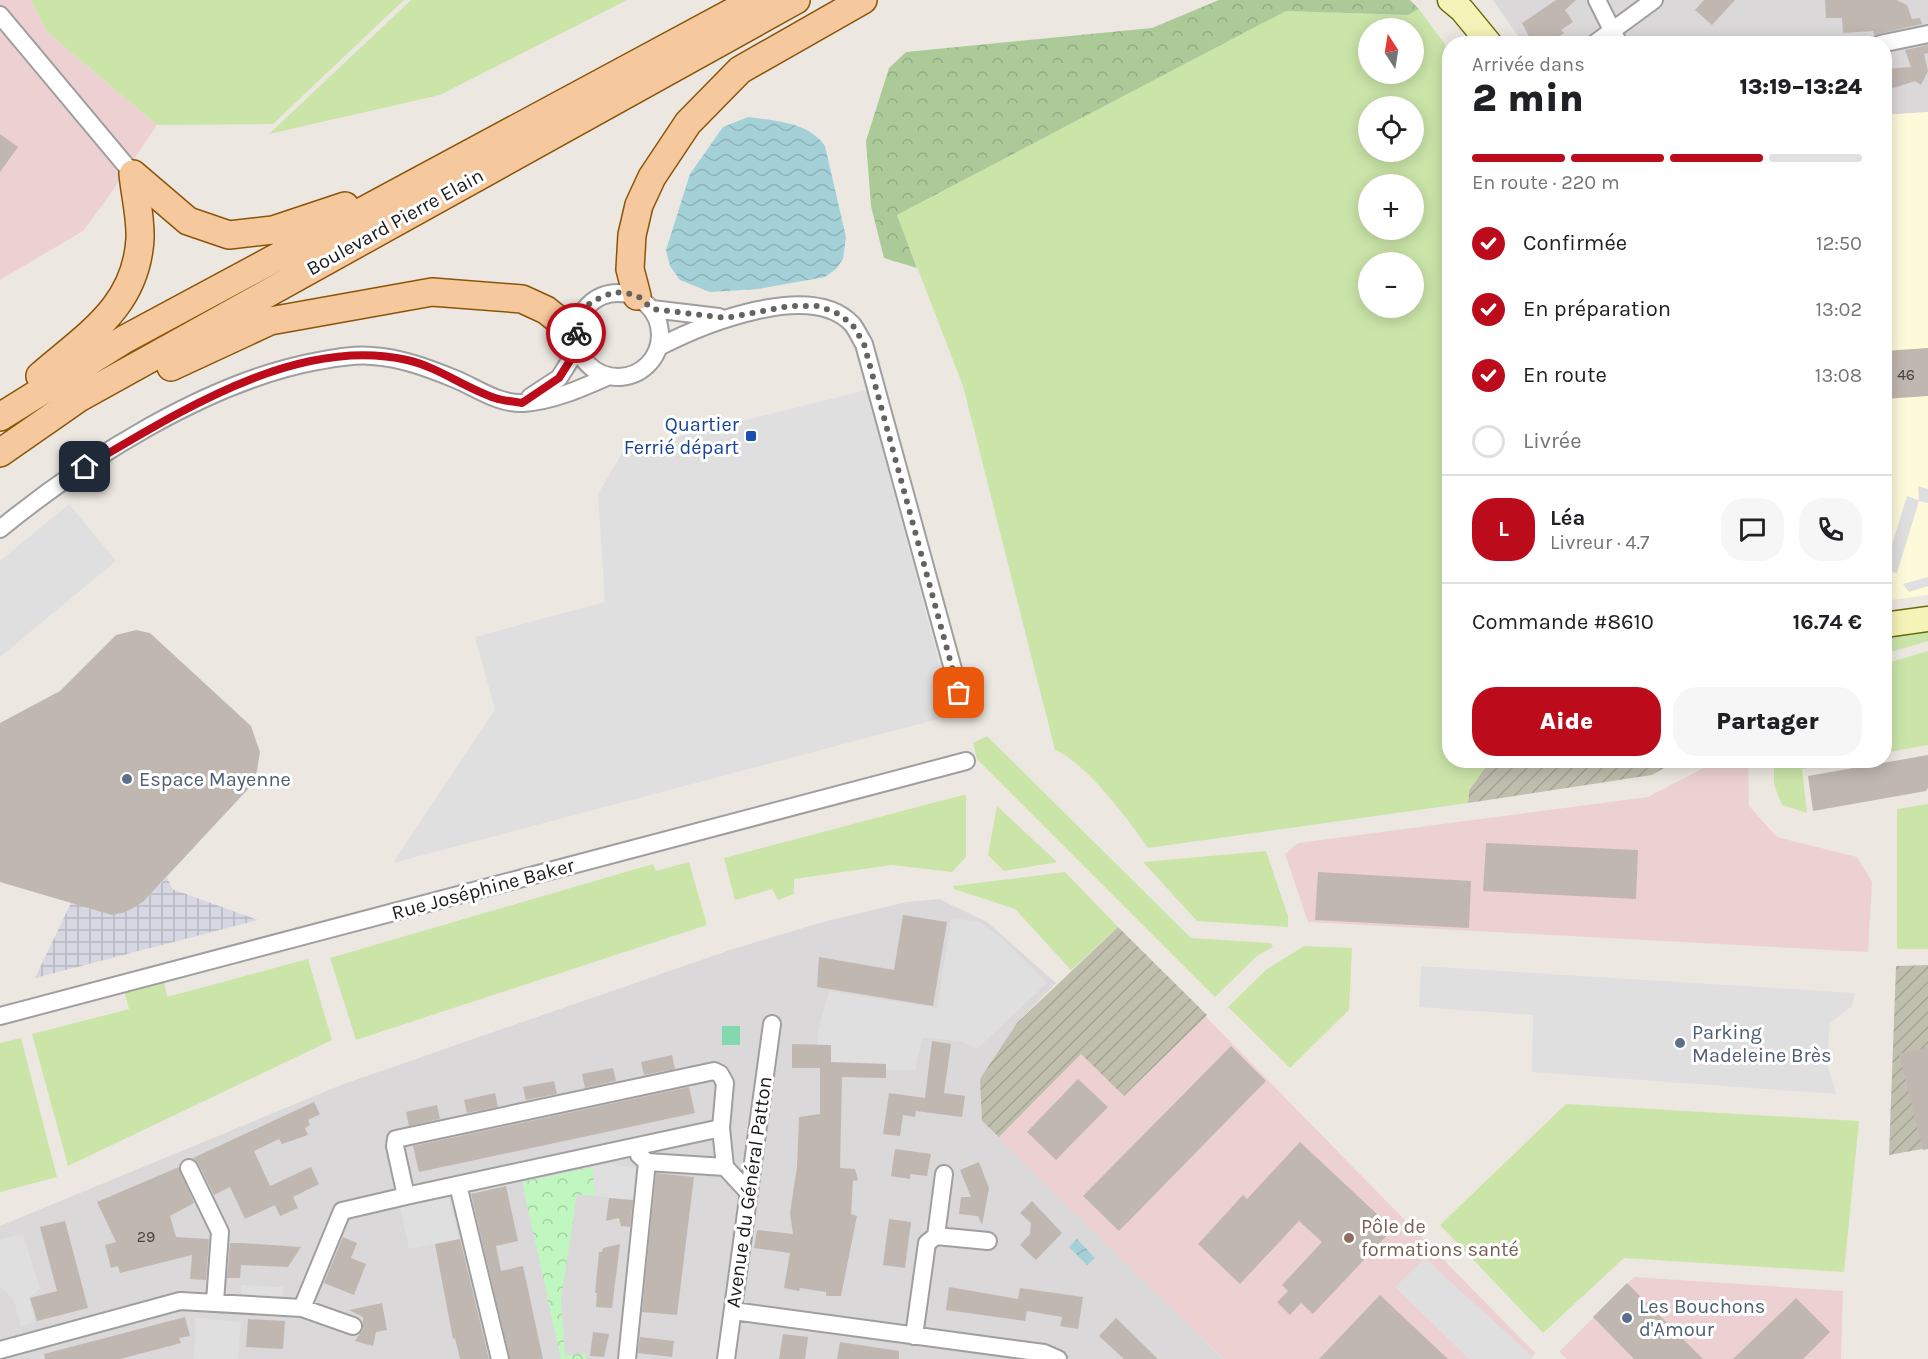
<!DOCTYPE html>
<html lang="fr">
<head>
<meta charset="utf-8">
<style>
  :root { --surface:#fff; --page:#f6f6f6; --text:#202124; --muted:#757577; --line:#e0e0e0; --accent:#bc0b1a }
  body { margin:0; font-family:Karla,sans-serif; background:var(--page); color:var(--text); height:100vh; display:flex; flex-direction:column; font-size:22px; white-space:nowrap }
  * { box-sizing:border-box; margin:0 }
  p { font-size:20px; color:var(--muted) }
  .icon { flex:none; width:33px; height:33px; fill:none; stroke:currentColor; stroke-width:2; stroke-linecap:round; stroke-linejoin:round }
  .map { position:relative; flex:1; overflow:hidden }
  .drawer { position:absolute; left:1442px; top:36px; width:450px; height:732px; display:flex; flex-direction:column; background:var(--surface); border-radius:24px; box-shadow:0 3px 15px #0003 }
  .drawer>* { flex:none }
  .needle { width:39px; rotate:348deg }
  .buttons { position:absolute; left:1358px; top:18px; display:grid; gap:12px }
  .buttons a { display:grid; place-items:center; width:66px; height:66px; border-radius:50%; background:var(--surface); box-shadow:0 3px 15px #0003; font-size:30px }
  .pin { position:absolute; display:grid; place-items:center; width:51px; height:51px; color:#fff; margin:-26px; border-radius:12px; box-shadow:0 3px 9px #0006 }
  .courier { position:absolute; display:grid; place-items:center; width:60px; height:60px; margin:-30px; border:4px solid #bc0b1a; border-radius:50%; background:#fff; color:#222; box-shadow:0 2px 8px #0007 }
  .headline em { font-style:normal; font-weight:800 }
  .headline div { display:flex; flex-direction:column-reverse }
  .headline { display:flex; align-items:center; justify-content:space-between; height:102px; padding:0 30px }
  h1 { font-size:39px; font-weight:800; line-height:45px }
  .bar { display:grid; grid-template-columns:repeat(4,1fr); gap:9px 6px; align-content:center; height:72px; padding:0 30px }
  .bar i { height:8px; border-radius:4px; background:var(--line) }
  .bar .selected { background:var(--accent) }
  .bar p { grid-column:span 4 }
  .line { display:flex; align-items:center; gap:15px; padding:0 30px; border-top:2px solid var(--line) }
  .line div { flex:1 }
  .round { display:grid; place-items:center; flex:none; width:63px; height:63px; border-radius:24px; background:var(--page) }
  ol { padding:0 30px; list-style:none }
  li { display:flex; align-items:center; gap:18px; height:66px }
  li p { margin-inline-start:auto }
  li .icon { padding:6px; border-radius:50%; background:var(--accent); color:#fff; stroke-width:4 }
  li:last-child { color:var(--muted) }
  li i { width:33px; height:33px; border:3px solid var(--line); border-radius:50% }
  .button { display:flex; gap:12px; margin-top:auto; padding:12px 30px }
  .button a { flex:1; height:69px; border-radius:24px; background:var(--accent); color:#fff; font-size:24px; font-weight:800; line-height:69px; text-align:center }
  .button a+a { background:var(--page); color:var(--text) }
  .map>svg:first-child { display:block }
  .residential { fill:#dad8d9 }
  .commercial { fill:#edd1d2 }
  .education { fill:#fdfada }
  .construction { fill:url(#construction-furrows) }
  .grass { fill:#cbe5a9; fill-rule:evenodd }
  .forest { fill:url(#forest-crowns) }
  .park { fill:url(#park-crowns) }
  .pitch { fill:#83d8b0 }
  .parking { fill:#dfdfdf }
  .plaza { fill:url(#plaza-grid) }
  .water { fill:url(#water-waves) }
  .building { fill:#c1b7b1 }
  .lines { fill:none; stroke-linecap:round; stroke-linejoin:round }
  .street-casing { stroke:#9f9f9f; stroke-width:20 }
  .secondary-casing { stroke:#686b0a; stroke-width:27 }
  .primary-casing { stroke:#8b5508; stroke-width:30 }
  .street { stroke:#fff; stroke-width:16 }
  .secondary { stroke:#f5f3b7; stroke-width:24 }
  .primary { stroke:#f6c89d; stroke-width:27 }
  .done { stroke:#646360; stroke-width:6; stroke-dasharray:0 10.8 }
  .route { stroke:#bc0b1a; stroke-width:8 }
  .transit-dot { fill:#1a4fb4; stroke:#fff; stroke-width:2 }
  .service-dot { fill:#5c6f8a; stroke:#fff; stroke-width:2 }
  .education-dot { fill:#8d6e63; stroke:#fff; stroke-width:2 }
  .labels { text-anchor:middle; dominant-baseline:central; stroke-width:6; stroke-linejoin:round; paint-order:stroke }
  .number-label { font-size:16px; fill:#444240 }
  .street-label { font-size:20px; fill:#1b1b1b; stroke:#fff }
  .transit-label { font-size:20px; fill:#164399; stroke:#fff; text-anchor:end }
  .service-label { font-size:20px; fill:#4e5e75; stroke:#fff; text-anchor:start }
  .education-label { font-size:20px; fill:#785e54; stroke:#fff; text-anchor:start }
</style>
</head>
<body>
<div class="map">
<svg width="1928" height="1359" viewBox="0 0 1928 1359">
  <defs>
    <pattern id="construction-furrows" width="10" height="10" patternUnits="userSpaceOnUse" patternTransform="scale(1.5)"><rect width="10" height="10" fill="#c0bfae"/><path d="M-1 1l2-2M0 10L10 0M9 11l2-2" fill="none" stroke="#a4a495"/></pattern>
    <pattern id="forest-crowns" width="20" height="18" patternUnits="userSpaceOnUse" patternTransform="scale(1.5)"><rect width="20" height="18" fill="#abca98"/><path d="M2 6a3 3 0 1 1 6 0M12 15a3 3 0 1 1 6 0" fill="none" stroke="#93ad82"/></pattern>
    <pattern id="park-crowns" width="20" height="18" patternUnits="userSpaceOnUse" patternTransform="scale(1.5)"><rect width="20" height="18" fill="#c0f6bf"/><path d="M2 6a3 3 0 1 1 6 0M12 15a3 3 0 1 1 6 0" fill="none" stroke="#a4d2a4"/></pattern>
    <pattern id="plaza-grid" width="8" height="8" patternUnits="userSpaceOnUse" patternTransform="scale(1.5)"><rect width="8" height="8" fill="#d6d7e2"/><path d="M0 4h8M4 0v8" fill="none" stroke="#b7b8c1"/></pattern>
    <pattern id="water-waves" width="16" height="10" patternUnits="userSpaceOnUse" patternTransform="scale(1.5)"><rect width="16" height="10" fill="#a4d1d8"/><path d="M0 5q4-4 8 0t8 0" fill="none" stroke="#8db3b9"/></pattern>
  </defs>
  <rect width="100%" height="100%" fill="#ece8e1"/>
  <path class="residential" d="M1493 0H1928V112L1884 115V44L1523 43Z
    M939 899 987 922 1056 983 1017 1023 982 1121 1223 1359H0V1226L341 1085 733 949 823 922 907 902Z"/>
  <path class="commercial" d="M0 0H31L46 31 157 125 109 196 83 231 0 280Z
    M1717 761H1748L1749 806 1777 837 1857 857 1872 882 1868 952 1308 922 1285 854 1298 843 1648 797Z
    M1118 927 1535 1353 1531 1359H1223L982 1121 980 1079 1017 1023Z
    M1634 1277 1843 1291 1841 1359H1567L1559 1352Z"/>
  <path class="education" d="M1928 112V595L1884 601V115Z"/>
  <path class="construction" d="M1490 761H1676L1652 775 1468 803 1469 790Z
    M1118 927 1207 1015 1124 1096 1081 1054 999 1137 982 1121 980 1079 1017 1023Z
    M1928 965V1148L1889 1155 1896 966Z"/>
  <path class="grass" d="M31 0H404L273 124 157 125 46 31Z
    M411 0H627L440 95 269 134Z
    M1419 9 1449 50V760L1490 761 1469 790 1468 803 1148 848C1128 819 1086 763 1055 750L963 386 897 215 1286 11 1408 15ZM1368 28H1413V74H1368ZM1368 106H1413V152H1368ZM1368 184H1413V230H1368ZM1368 262H1413V308H1368Z
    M1928 624V641L1884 654 1887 634Z
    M1928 651V745L1884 753V664Z
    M987 736 1191 938 1271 943 1273 947 1257 956 1215 997 977 759 973 743Z
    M1774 761V760L1845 761 1802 769 1807 813 1782 805 1774 785Z
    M963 795 966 796V857L952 872 892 865 794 879V894L778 900 772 889 735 900 724 858Z
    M1928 804V949H1897V809Z
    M997 806 1057 862 1004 871 988 855Z
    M1266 851 1288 916V927L1197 921 1143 862Z
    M689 862 707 925 356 1040 330 958 653 864 656 871Z
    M1065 872 1118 927 1071 970 1015 909 954 889 953 886Z
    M1304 946 1352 948 1349 1010 1290 1068 1228 1007 1267 969Z
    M308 959 332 1040 68 1166 32 1034 129 1009 124 991 164 981 167 997Z
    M21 1038 57 1177 0 1192V1043Z
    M1566 1104 1859 1121 1844 1272 1624 1258 1543 1333 1440 1225Z"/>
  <path class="forest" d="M1219 0H1410L1419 9 1408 15 1286 11 897 215 917 268 884 258 871 206 866 141 889 68 906 52 1152 28Z"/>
  <path class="park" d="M593 1167 595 1196 577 1194 561 1300 565 1356 584 1353 587 1359H561L522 1182Z"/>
  <path class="pitch" d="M722 1026H740V1045H722Z"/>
  <path class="parking" d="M867 390 953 715 393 863 495 710 475 637 605 602 598 494 624 450Z
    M1918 486 1928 489V503L1919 501 1897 573 1884 570 1907 496 1919 500Z
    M69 504 116 561 0 657V561Z
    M1928 577V586L1909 592 1903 584Z
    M951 919 979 921 1004 940 1047 983 977 1049 960 1041 923 1038 915 1070H886L885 1064 831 1062V1045H817L818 1031 829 991 937 1008Z
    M1421 966 1855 993 1852 1006 1830 1023 1827 1063 1836 1094 1532 1072 1533 1015 1419 1007Z
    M609 1163 635 1168 634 1201 595 1196 593 1167Z
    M448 1195 459 1239 409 1249 400 1208Z
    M23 1234 40 1289 29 1297 35 1322 21 1327 14 1301 0 1286V1239Z
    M1425 1258 1442 1274 1533 1357 1530 1359H1469L1395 1287Z
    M241 1285 283 1287 282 1300 241 1297Z
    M195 1318 241 1322 238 1359H194Z"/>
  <path class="plaza" d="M167 877 172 889 258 920 35 978 71 903 126 912 143 902Z"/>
  <path class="water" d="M748 117C776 121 808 122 825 146L846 237 843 259 836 269 825 277 758 289 710 292 680 280 670 266 666 250 690 174 723 127Z
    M1077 1239 1095 1258 1087 1265 1069 1247Z"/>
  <path class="building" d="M1556 0H1576L1565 10 1573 22 1561 30 1564 33 1548 44 1532 42 1522 23Z
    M1704 0H1735L1712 25 1695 10Z
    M1825 0H1896L1907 5 1912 19 1920 18 1922 24 1874 35 1873 31 1843 33 1842 18H1826Z
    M1928 45V53L1924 54 1928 71 1921 85 1915 81 1884 91V69L1911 67 1905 50Z
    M0 134 18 147 0 172Z
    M1928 348V396L1884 399V351Z
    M136 630 150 633 251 726 260 752 257 771 250 787 143 902 126 912 112 915 0 882V723L60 691 116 635Z
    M1928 755V788L1926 791 1813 811 1808 776Z
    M1486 843 1638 850 1636 899 1483 891Z
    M1318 872 1471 881 1469 928 1315 920Z
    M903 915 947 922 933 1006 817 987 819 957 894 970Z
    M932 1041 951 1044 944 1093 965 1096 962 1117 916 1111 915 1117 903 1115 900 1136 883 1134 889 1093 925 1098Z
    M792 1044 831 1045V1062L886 1064V1078L842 1077 840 1168 855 1169 858 1180 853 1181 851 1214 857 1216 841 1296H826V1292L800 1288 799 1291 784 1288 790 1253 754 1248 757 1230 793 1234 790 1213 797 1167 799 1117 820 1114V1068H792Z
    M1231 1046 1266 1081 1119 1231 1083 1196Z
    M1928 1047V1149L1923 1150 1899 1054Z
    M672 1055 675 1069 644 1075 641 1062Z
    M613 1068 616 1081 585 1088 582 1074Z
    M1078 1079 1108 1107 1056 1160 1027 1132Z
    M554 1081 557 1094 526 1100 523 1087Z
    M689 1087 695 1113 419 1172 413 1146Z
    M495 1093 498 1107 467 1113 464 1100Z
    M314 1102 320 1114 308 1120 310 1125 305 1128 308 1135 282 1144 279 1139 254 1151 270 1186 311 1167 319 1184 293 1197 298 1208 280 1216 275 1205 245 1219 230 1187 214 1195 198 1163 193 1158Z
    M437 1105 440 1119 409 1126 406 1112Z
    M1300 1142 1393 1229 1313 1314 1301 1303 1290 1315 1277 1302 1288 1291 1282 1285 1322 1242 1299 1221 1240 1284 1198 1244 1243 1195 1247 1199Z
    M895 1149 931 1154 927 1176 910 1174V1179L891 1176Z
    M979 1162 989 1188 982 1225 978 1216 959 1214 961 1197H971L960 1170Z
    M179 1167 194 1203 170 1216 176 1237 209 1239 206 1280 190 1279 192 1255 120 1273 118 1266 111 1268 105 1245 116 1242 97 1202Z
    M656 1173 694 1177 677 1315 642 1312Z
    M506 1186 518 1241 496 1246 501 1271 523 1266 543 1359H510L471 1194Z
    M609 1198 633 1200 630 1227 621 1226 619 1218 606 1221Z
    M1032 1201 1062 1233 1036 1260 1020 1245 1030 1234 1031 1223 1020 1213Z
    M889 1219 911 1222 905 1268 883 1265Z
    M65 1221 88 1308 37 1321 30 1298 57 1291 40 1227Z
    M343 1237 357 1243 351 1258 366 1264 354 1295 324 1283Z
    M460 1239 489 1359H460L455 1338 453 1339 435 1244Z
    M230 1243H242L301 1247 288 1267 241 1265 240 1278H227Z
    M620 1244 612 1308 596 1307 597 1293H595L599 1252H602L603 1248Z
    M1627 1283 1703 1359H1634L1593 1317Z
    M949 1287 1018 1299 1020 1288 1083 1297 1078 1329 1060 1326 1062 1317 1027 1311 1025 1321 946 1310Z
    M1380 1295 1448 1359H1319Z
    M1796 1298 1830 1332 1803 1359H1733Z
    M382 1303 387 1330 376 1332 373 1346 355 1341 363 1329V1317L349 1310Z
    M185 1317 190 1336 179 1338 181 1343 120 1359H45L44 1354Z
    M1116 1318 1158 1359H1124L1099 1336Z
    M248 1319 285 1321 283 1349 246 1347Z
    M593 1332 609 1334 604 1357 590 1356Z
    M783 1334 808 1337 805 1359H779Z
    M640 1337 674 1341 672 1357 638 1353Z
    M840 1342 899 1351V1359H837Z"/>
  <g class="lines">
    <defs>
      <path id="street" d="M1597 0 1619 44
        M0 15 133 174
        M1594 44 1654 0
        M1880 44 1928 34
        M576 335a42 42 0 1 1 84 0a42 42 0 1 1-84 0Z
        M652 309 719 317
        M659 347C703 324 811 280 852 324 857 330 860 338 864 344L962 702
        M530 397 559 378 578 348
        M0 529C86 459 208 381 318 361 335 358 355 354 372 356 402 358 428 368 455 379 477 388 498 404 523 403 553 401 582 388 609 376
        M0 1016 966 761
        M721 1128 406 1196 395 1146 396 1139 714 1071 720 1074 725 1083 721 1128 725 1167 749 1193
        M639 1155 647 1162 725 1167
        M189 1168 220 1232 215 1302
        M458 1185 500 1359
        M936 1236 944 1174
        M302 1308 353 1326
        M733 1311 1044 1353 1058 1359
        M914 1336 927 1243 936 1236 988 1241
        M0 1350 180 1301 302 1308 342 1211 406 1196
        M627 1359 647 1162
        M726 1359 772 1024"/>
      <path id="secondary" d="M1450 0 1462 10 1490 44
        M1884 625 1928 619"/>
      <path id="primary" d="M133 174 188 221 229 235 273 230 345 206
        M637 296 630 269 632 235 639 205 652 177 688 123 740 70 863 0
        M171 367 270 321 432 292 522 299 546 310 576 334
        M40 376C87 335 136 307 140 239 141 218 135 195 133 174
        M0 417 125 339 755 0
        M0 453 79 398 796 0"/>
    </defs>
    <use href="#street" class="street-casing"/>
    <use href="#secondary" class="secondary-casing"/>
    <use href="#primary" class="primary-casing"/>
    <use href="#street" class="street"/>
    <use href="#secondary" class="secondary"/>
    <use href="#primary" class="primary"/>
  </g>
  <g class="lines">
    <path class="done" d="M576 333 583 311 591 302 614 292 626 293 638 296 652 309 726 318 790 306H817L835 312 852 324 864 344 959 693"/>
    <path class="route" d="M85 467C176 414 296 335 407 360 438 367 465 388 495 398 503 401 513 401 522 403L559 378 578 348 576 333"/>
  </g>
  <rect class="transit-dot" x="745" y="430" width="12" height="12" rx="3"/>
  <g class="service-dot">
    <circle cx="127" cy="779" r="6"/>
    <circle cx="1680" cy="1043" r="6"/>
    <circle cx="1627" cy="1318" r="6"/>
  </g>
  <circle class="education-dot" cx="1349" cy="1238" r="6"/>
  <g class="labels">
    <g class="number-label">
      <text x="1906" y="374">46</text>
      <text x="146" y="1236">29</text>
    </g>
    <g class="street-label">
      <text transform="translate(395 222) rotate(-29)">Boulevard Pierre Elain</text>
      <text transform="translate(483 889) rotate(-15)">Rue Joséphine Baker</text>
      <text transform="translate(749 1192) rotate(-82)">Avenue du Général Patton</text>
    </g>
    <g class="transit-label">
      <text x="739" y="424">Quartier<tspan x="739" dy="23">Ferrié départ</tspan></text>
    </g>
    <g class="service-label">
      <text x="139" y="779">Espace Mayenne</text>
      <text x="1692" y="1032">Parking<tspan x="1692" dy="23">Madeleine Brès</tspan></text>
      <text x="1639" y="1306">Les Bouchons<tspan x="1639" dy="23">d'Amour</tspan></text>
    </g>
    <g class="education-label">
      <text x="1361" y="1226">Pôle de<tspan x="1361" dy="23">formations santé</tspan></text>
    </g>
  </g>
</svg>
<div class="buttons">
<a><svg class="needle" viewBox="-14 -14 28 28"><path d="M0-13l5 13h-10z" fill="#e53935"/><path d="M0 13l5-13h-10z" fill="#757577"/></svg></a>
<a><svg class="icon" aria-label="locate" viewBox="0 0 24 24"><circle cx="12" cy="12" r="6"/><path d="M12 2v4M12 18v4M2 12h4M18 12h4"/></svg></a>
<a>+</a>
<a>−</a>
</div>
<div class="pin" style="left:959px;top:693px;background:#ea580c"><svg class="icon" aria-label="bag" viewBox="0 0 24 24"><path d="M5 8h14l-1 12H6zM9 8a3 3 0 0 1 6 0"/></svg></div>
<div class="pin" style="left:85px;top:467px;background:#1f2937"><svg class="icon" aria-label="home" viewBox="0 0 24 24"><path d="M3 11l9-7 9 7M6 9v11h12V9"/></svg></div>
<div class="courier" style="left:576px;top:333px"><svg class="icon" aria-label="bike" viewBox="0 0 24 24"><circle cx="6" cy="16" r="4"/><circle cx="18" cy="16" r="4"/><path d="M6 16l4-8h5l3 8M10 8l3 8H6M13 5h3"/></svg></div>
<section class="drawer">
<div class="headline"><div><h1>2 min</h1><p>Arrivée dans</p></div><em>13:19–13:24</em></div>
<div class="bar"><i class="selected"></i><i class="selected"></i><i class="selected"></i><i></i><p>En route · 220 m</p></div>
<ol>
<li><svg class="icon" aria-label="check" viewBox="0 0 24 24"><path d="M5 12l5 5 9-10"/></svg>Confirmée<p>12:50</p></li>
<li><svg class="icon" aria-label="check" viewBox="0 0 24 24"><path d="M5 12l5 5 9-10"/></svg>En préparation<p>13:02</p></li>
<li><svg class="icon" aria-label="check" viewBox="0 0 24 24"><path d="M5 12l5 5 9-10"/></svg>En route<p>13:08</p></li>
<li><i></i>Livrée</li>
</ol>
<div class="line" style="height:108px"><b class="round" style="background:var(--accent);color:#fff">L</b><div><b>Léa</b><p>Livreur · 4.7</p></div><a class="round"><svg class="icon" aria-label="chat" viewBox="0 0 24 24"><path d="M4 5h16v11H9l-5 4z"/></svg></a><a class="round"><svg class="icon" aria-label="phone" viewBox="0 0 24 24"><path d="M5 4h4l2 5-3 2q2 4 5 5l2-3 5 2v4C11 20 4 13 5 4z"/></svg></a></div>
<div class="line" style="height:78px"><div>Commande #8610</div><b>16.74 €</b></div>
<div class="button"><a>Aide</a><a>Partager</a></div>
</section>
</div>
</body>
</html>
